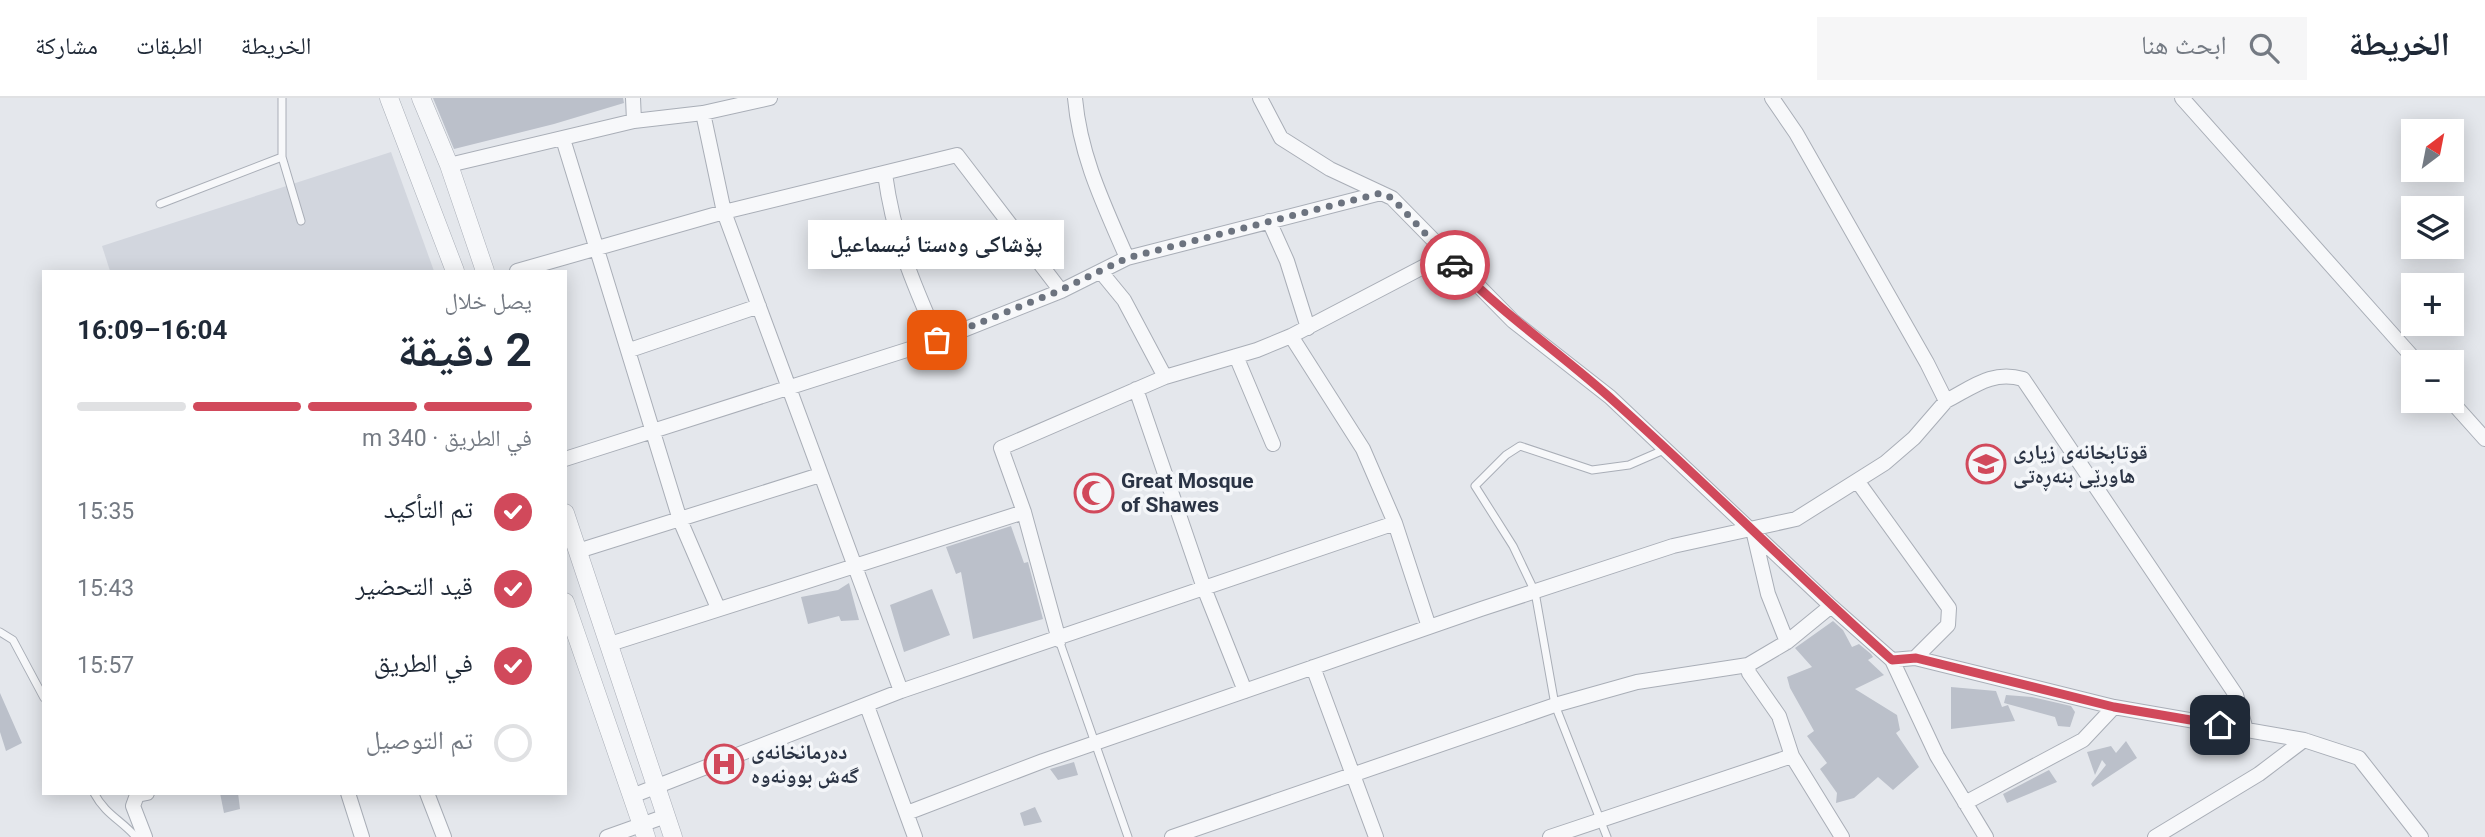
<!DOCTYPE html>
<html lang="ar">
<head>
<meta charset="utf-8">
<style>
  :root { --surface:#fff; --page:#f6f6f7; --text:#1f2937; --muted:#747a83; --line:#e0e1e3; --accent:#d1495b }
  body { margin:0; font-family:Roboto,"Noto Naskh Arabic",sans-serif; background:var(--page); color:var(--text); direction:rtl; height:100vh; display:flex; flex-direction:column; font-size:26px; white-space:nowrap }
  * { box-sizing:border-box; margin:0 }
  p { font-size:23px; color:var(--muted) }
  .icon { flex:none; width:38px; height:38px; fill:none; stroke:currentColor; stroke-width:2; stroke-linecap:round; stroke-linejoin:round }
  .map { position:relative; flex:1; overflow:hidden; direction:ltr }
  .side { position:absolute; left:42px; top:172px; width:525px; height:525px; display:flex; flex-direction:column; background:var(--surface); border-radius:0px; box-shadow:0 4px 18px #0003; direction:rtl }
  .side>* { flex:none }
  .needle { width:46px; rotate:32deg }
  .tools { position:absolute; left:2401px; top:21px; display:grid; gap:14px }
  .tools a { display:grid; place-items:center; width:63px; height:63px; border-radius:0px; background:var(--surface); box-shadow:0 4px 18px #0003; font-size:35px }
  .pin { position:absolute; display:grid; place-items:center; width:60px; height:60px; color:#fff; margin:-30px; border-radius:14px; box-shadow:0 4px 10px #0006 }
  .courier { position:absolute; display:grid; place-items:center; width:70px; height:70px; margin:-35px; border:5px solid #d1495b; border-radius:50%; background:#fff; color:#222; box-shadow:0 2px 9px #0007 }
  .bubble { position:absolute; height:49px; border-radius:0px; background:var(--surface); box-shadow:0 4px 18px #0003; font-size:23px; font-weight:700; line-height:49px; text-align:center; direction:rtl }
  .overview em { font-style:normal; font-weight:700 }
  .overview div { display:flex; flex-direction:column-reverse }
  .overview { display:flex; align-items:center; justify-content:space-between; height:119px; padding:0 35px }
  h1 { font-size:46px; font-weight:700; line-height:52px }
  .bar { display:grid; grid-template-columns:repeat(4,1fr); gap:10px 7px; align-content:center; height:84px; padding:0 35px }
  .bar i { height:9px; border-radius:5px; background:var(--line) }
  .bar .selected { background:var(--accent) }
  .bar p { grid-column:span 4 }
  ol { padding:0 35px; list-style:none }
  li { display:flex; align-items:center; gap:21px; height:77px }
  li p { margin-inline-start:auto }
  li .icon { padding:7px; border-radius:50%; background:var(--accent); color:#fff; stroke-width:4 }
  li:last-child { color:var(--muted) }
  li i { width:38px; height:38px; border:4px solid var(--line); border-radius:50% }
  header { display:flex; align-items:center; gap:42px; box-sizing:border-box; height:98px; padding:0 35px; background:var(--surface); border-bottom:2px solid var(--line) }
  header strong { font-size:33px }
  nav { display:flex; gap:38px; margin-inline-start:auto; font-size:24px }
  .search { width:490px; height:63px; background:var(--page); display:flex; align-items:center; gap:18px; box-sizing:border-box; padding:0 24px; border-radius:0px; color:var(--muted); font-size:26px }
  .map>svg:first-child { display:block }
  .built { fill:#d2d6de }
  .building { fill:#bbc0ca }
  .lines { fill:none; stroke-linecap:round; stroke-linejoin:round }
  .service-casing { stroke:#a9aeb7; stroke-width:9 }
  .minor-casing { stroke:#a9aeb7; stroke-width:16 }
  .tertiary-casing { stroke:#a9aeb7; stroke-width:19 }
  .service { stroke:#f7f8fa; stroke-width:7 }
  .minor { stroke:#f7f8fa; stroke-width:14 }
  .tertiary { stroke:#f7f8fa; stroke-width:18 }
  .done { stroke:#6c737f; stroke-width:7; stroke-dasharray:0 12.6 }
  .route { stroke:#d1495b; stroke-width:9 }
  .labels { text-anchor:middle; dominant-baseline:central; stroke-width:7; stroke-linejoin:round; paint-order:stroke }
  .poi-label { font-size:21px; font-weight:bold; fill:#2b3445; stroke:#f4f6f9; text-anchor:start }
</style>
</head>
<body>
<header>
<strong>الخريطة</strong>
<div class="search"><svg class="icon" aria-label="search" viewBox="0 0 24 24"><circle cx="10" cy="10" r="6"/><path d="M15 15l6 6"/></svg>ابحث هنا</div>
<nav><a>الخريطة</a><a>الطبقات</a><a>مشاركة</a></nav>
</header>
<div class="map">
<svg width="2485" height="739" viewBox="0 0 2485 739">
  <rect width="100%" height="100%" fill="#e4e7ec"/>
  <path class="built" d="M391 54 434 173H110L102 148Z"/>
  <path class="building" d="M433 0H623L624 5 554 26 454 51Z
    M1011 428 1024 465 1028 464 1043 521 973 541 961 474 956 476 946 449Z
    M849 485 859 522 841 523 839 518 808 526 801 499 838 492Z
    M932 491 950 537 904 554 890 507Z
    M1833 523 1843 532 1852 549 1859 546 1871 556 1873 559 1868 562 1884 577 1855 591 1897 617 1900 632 1896 635 1919 669 1893 692 1878 679 1854 700 1836 705 1837 695 1820 671 1827 665 1807 638 1814 633 1790 590 1787 579 1812 569 1795 550Z
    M1951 589 1996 593 2002 609 2008 607 2015 623 1951 631Z
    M0 595 22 645 6 653 0 634Z
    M2006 597 2032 599 2071 608 2075 614 2070 629 2058 628 2055 619 2004 605Z
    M2126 643 2137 660 2093 689 2091 686 2106 667 2102 662 2095 677 2087 654 2111 648 2116 655Z
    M1074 664 1078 677 1058 682 1050 671Z
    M2049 672 2057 684 2007 705 2003 696Z
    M220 695H238L240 711 224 715Z
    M1035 709 1042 724 1024 728 1020 715Z"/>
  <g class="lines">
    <defs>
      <path id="service" d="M282 0V59L301 123
        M160 106 282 59
        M0 534 13 542 44 600
        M1059 542 1128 739
        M94 695C106 717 120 721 136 739
        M1607 739 1555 607 1535 494 1513 448 1475 388 1506 357 1520 348 1592 372 1629 367 1666 351"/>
      <path id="minor" d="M633 0 634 23
        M1075 0C1080 58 1104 107 1127 160
        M1260 0 1281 40 1330 71 1392 100 1513 223 1610 299 1831 508
        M2182 0 2417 264
        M703 15 724 114 901 593
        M563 41 680 422 718 510
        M449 67 634 23 703 15 770 0
        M885 76C894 141 912 183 938 242
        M1269 123 1287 163 1308 230
        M517 173 724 114 957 57 1061 193
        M1101 174 1124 202 1165 279
        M1291 238 1363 351 1395 425 1429 529
        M630 252 759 208
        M1236 258 1273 346
        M1136 291 1204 490 1245 593
        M1946 303C1973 289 1992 272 2023 281L2236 597 2246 632
        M2451 303 2485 341
        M565 361 938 242 1061 193 1127 160 1381 95
        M1858 384 1949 510 1948 527 1915 560
        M1753 432 1768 496 1787 544 1748 567 1749 575 1779 618 1792 658 1842 739
        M578 453 820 377
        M1059 542 1024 414 1001 350 1165 279 1257 252 1291 238 1446 157
        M1787 544 1831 508 1892 562 1937 658 1986 739
        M610 546 1024 414
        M1892 562 1915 560 2114 609 2304 642 2359 660 2421 739
        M1313 569 1376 739
        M867 608 915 739
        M348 695 362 739
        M427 695 444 739
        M632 698 901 593 1395 425
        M1965 705 2083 642 2114 609
        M907 715 1043 663 1481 511 1673 448 1796 421 1885 365 1914 340 1946 303 1927 265 1796 35 1772 0
        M145 739 133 708 137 697 147 695
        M607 739 666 718
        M1172 739 1555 607 1637 584 1748 567
        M1550 739 1792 658
        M2155 739 2259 676 2304 642"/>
      <path id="tertiary" d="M389 0 455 173
        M421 0 449 67 485 173
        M565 415 673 739
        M565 504 646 739"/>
    </defs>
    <use href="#service" class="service-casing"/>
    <use href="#minor" class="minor-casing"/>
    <use href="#tertiary" class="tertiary-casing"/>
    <use href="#service" class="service"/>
    <use href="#minor" class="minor"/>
    <use href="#tertiary" class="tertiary"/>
  </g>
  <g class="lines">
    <path class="done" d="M937 242 1061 192 1127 160 1381 95 1392 100 1455 167"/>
    <path class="route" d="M1455 167C1505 218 1563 257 1616 305 1710 389 1798 478 1892 562L1916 560 2114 609 2220 627"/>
  </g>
  <defs>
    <symbol id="school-ring" viewBox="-11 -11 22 22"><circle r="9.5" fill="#f4f6f9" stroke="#d1495b" stroke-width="1.5"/><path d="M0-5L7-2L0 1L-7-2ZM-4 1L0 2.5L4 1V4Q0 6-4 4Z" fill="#d1495b"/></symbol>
    <symbol id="mosque-ring" viewBox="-11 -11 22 22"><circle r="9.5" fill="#f4f6f9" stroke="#d1495b" stroke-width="1.5"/><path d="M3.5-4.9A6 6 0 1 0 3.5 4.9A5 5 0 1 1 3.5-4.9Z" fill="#d1495b"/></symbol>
    <symbol id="hospital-ring" viewBox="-11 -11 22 22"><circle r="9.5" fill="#f4f6f9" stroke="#d1495b" stroke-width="1.5"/><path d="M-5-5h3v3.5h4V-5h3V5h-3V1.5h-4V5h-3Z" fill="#d1495b"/></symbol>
  </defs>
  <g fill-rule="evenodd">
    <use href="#school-ring" x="1964" y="344" width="44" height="44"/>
    <use href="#mosque-ring" x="1072" y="373" width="44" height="44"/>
    <use href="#hospital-ring" x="702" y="644" width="44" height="44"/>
  </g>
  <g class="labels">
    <g class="poi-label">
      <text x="2013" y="354">قوتابخانەی زیاری<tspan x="2013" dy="24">هاورێی بنەڕەتی</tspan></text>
      <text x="1121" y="383">Great Mosque<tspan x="1121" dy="24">of Shawes</tspan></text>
      <text x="751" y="654">دەرمانخانەی<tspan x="751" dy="24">گەش بوونەوە</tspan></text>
    </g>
  </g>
</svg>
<div class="tools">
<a><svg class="needle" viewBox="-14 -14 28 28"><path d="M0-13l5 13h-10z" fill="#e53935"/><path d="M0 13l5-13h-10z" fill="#747a83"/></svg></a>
<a><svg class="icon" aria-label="layers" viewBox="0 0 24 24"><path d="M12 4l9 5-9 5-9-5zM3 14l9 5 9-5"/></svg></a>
<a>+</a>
<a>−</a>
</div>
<div class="pin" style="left:937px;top:242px;background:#ea580c"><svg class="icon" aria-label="bag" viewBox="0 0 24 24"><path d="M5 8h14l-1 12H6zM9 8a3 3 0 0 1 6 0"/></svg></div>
<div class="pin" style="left:2220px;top:627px;background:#1f2937"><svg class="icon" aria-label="home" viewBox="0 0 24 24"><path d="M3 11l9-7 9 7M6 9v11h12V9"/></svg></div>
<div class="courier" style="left:1455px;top:167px"><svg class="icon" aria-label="car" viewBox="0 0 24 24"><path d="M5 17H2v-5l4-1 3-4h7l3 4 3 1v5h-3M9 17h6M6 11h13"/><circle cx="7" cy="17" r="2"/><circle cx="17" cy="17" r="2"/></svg></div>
<div class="bubble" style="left:808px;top:122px;width:256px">پۆشاکی وەستا ئیسماعیل</div>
<section class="side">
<div class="overview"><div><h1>2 دقيقة</h1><p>يصل خلال</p></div><em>16:04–16:09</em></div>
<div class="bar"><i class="selected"></i><i class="selected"></i><i class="selected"></i><i></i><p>في الطريق · 340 m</p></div>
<ol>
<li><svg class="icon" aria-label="check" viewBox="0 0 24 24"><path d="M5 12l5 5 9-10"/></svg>تم التأكيد<p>15:35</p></li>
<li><svg class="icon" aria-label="check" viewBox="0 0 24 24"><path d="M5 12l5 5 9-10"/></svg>قيد التحضير<p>15:43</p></li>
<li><svg class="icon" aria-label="check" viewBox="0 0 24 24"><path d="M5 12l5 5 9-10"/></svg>في الطريق<p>15:57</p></li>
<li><i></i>تم التوصيل</li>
</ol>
</section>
</div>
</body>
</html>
